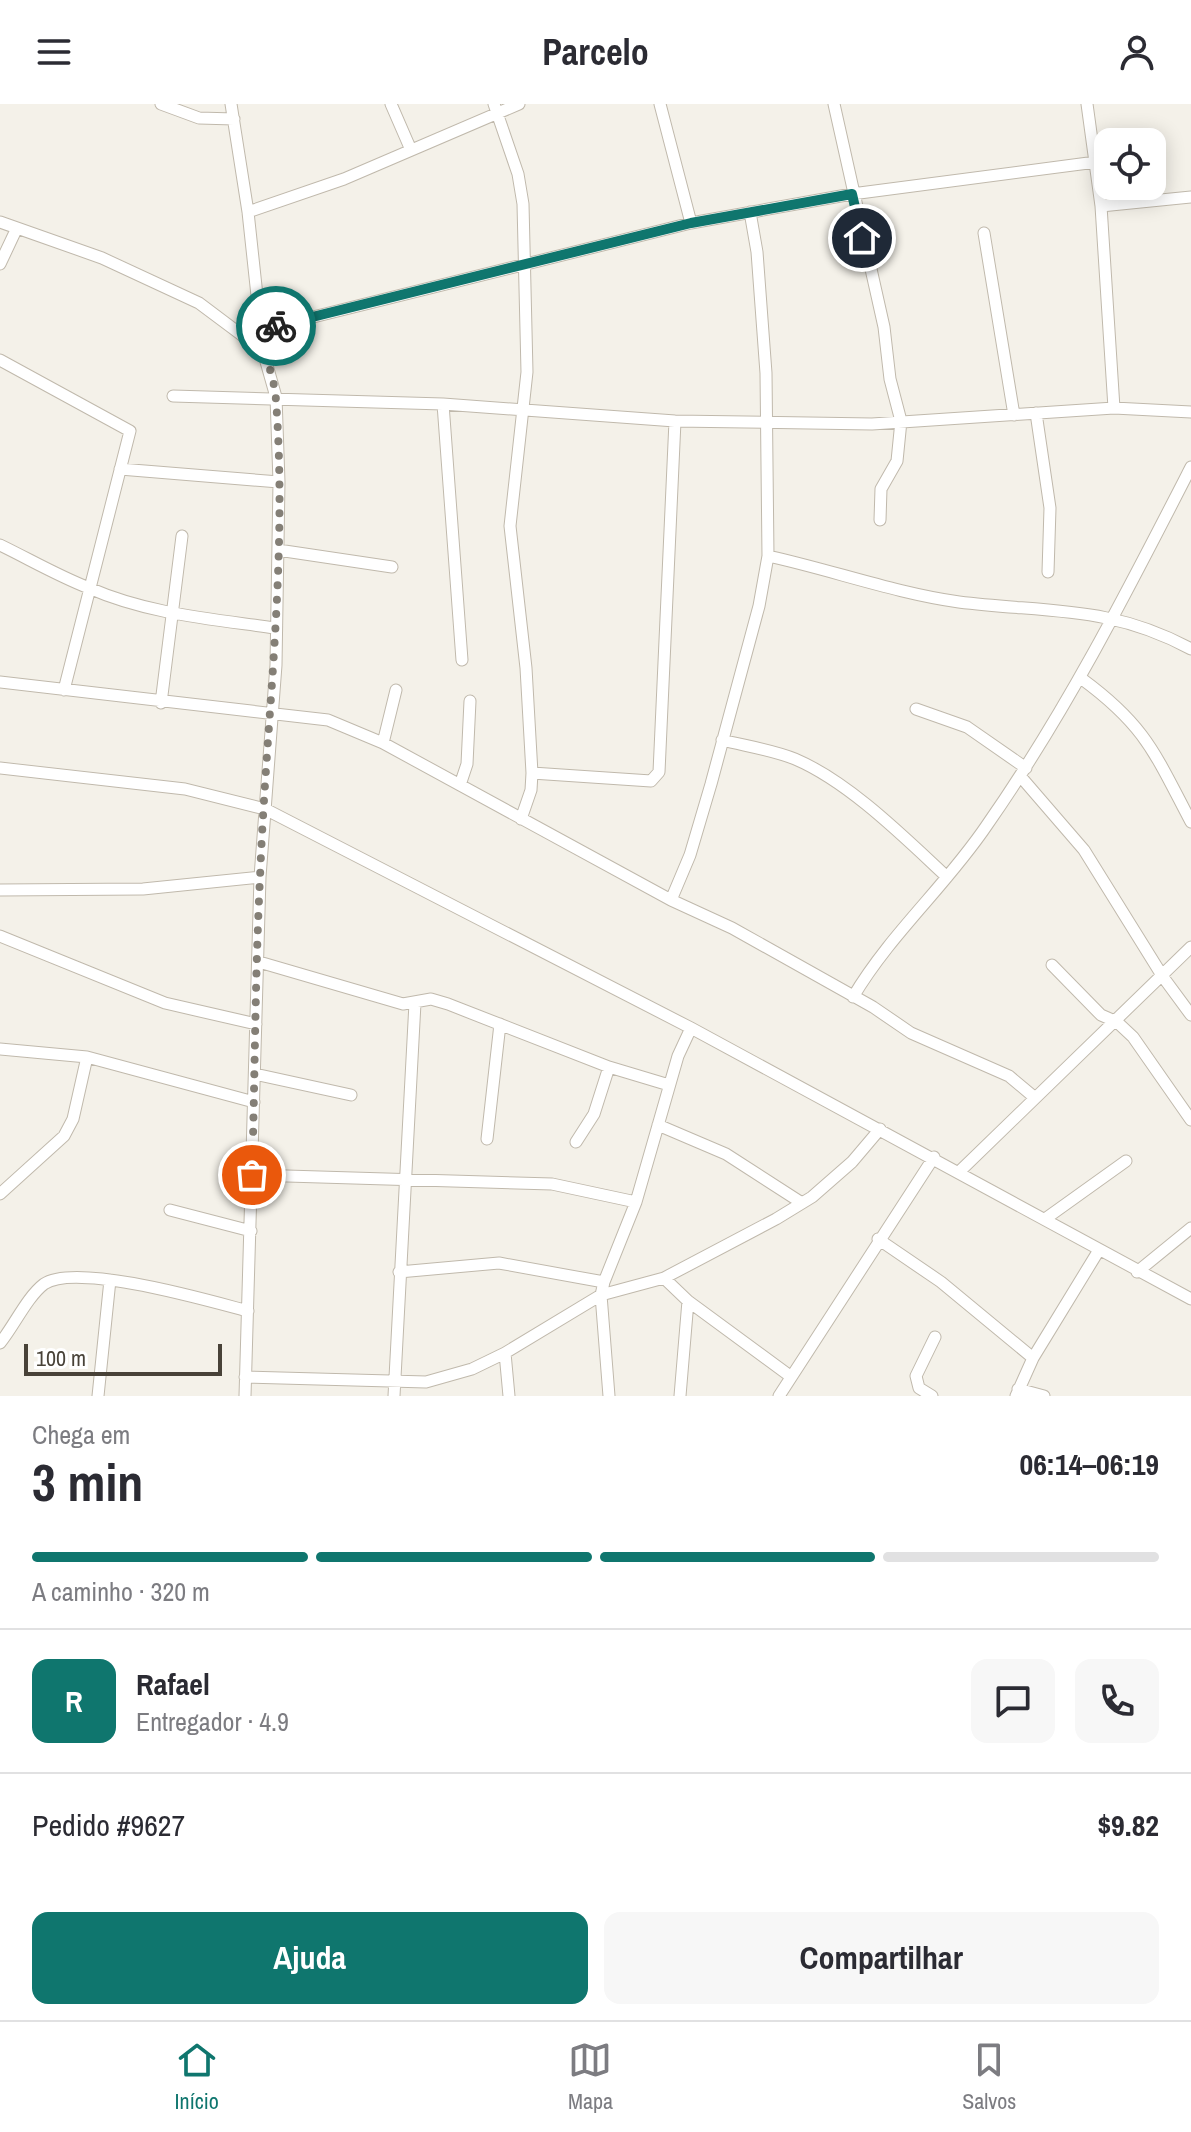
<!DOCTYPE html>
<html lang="pt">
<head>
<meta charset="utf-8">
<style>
  :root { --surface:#fff; --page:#f7f7f7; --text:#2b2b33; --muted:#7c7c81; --line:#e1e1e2; --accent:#0f766e }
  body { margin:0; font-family:"Archivo Narrow",sans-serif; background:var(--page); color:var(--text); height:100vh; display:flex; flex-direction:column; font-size:30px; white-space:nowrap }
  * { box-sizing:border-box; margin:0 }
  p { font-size:26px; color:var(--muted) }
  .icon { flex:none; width:44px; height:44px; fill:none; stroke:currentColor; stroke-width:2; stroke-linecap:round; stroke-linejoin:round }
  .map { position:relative; height:1292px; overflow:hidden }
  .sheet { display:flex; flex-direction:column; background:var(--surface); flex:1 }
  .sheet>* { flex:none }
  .buttons { position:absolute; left:1094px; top:24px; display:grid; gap:16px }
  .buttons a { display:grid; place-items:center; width:72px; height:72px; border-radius:16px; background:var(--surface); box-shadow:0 4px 20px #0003; font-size:40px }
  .scale { position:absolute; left:24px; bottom:20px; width:198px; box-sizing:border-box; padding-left:8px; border:4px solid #484238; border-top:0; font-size:22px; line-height:28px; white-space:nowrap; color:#484238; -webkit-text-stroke:6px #fff; paint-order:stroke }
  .pin { position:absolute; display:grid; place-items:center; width:68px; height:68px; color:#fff; margin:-34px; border:4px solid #fff; border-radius:50%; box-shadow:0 2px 8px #0007 }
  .courier { position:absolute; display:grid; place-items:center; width:80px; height:80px; margin:-40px; border:6px solid #0f766e; border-radius:50%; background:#fff; color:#222; box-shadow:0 2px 10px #0007 }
  .overview em { font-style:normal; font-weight:700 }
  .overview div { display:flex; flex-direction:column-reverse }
  .overview { display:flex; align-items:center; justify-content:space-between; height:136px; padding:0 32px }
  h1 { font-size:52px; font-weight:700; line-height:60px }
  .bar { display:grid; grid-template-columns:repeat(4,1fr); gap:12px 8px; align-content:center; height:96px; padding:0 32px }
  .bar i { height:10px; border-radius:6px; background:var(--line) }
  .bar .on { background:var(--accent) }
  .bar p { grid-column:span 4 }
  .line { display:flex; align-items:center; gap:20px; padding:0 32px; border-top:2px solid var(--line) }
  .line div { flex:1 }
  .round { display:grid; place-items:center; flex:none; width:84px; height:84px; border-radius:16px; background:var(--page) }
  .cta { display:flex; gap:16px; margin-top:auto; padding:16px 32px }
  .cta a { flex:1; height:92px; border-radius:16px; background:var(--accent); color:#fff; font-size:32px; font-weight:700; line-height:92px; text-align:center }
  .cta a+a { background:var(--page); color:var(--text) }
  header { display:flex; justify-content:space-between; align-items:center; height:104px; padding:0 32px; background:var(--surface); font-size:36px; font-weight:700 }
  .menu { display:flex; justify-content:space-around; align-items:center; height:112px; border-top:2px solid var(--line); background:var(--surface); font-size:22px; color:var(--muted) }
  .menu a { display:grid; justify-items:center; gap:4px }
  .menu .on { color:var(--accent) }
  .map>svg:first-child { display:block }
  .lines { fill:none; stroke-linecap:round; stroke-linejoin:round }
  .street-casing { stroke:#c0b9ac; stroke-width:13 }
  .street { stroke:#fff; stroke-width:11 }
  .done { stroke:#847f76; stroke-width:8; stroke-dasharray:0 14.4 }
  .route { stroke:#0f766e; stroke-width:10 }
</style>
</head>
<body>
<header><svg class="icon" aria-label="menu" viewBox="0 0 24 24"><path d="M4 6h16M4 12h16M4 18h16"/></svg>Parcelo<svg class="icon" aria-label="person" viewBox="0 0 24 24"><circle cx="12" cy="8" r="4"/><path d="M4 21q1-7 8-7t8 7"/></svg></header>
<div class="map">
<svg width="1191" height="1292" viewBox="0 0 1191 1292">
  <rect width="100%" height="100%" fill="#f4f1e9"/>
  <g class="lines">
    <defs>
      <path id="street" d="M161 0 199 14 234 15
        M231 0 248 108 263 247 276 293 279 378 276 561 260 773 245 1292
        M391 0 411 46
        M494 0 518 70 523 100 527 268 510 422 526 564 532 669 531 686 521 715
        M660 0 691 119
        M834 0 884 223 890 275 901 317 897 357 881 385 880 416
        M1087 0 1101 102 1114 304
        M1101 102 1191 93
        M248 108 344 75 519 0
        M0 118 102 154 199 199 263 247
        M984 129 1014 311
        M0 160 16 126
        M261 226 691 119 852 90 1096 58
        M0 256 130 327 64 586
        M173 292 443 300 675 317 872 320 1114 304 1191 308
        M443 300 462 556
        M1036 309 1050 404 1048 468
        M120 365 279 378
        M0 441C29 455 58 472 89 484 148 510 212 515 275 524
        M278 446 392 463
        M768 452C832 466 895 489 959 498 1047 509 1110 501 1191 545
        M1082 575C1146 622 1155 650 1191 718
        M0 578 328 616 383 639 671 796 732 824 873 903 911 929 1009 972 1034 993
        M161 599 182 432
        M916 605 967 623 1026 664
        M722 636C746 642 773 646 795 655 849 678 904 733 947 773
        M383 639 396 586
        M0 664 185 685 265 705 691 924 1191 1195
        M532 669 651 677 659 668 675 317
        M1021 673 1084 746 1163 873 1191 911
        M460 681 467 660 470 597
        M0 786 143 785 260 773
        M671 796 690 751 711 680 759 502 768 452 766 269 757 148 750 108
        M0 832 165 899 256 920
        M259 858 403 900 431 895 448 900 609 963 669 981
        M1052 861 1101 911 1117 918 1133 933 1191 1016
        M853 893C891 829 946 782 987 721 1066 608 1128 486 1191 363
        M0 945 87 953 254 998
        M255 970 351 991
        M658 1021 726 1050 802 1099
        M487 1035 500 920
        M576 1038 594 1010 609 963
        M959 1068 1191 843
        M252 1071 552 1080 636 1098
        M0 1090 64 1032 73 1015 87 953
        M170 1106 251 1127
        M1045 1115 1126 1057
        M878 1135 941 1178 1033 1254
        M399 1168 499 1159 604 1178
        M1137 1168 1191 1124
        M664 1174 688 1197 790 1272
        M0 1239C14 1222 27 1193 44 1180 76 1158 210 1197 248 1207
        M505 1249 509 1292
        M245 1273 426 1278 472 1265 505 1249 601 1191 664 1174 776 1115 812 1093 852 1058 880 1025
        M1018 1285 1044 1292
        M98 1292 110 1176
        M394 1292 415 899
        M609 1292 601 1191 604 1178 636 1098 678 952 691 924
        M680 1292 688 1197
        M779 1292 934 1053
        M932 1292 919 1284 916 1272 935 1233
        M1016 1292 1033 1254 1099 1146"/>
    </defs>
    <use href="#street" class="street-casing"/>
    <use href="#street" class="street"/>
  </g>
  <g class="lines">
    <path class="done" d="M252 1071C255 972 255 873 260 774 266 615 288 456 276 297 275 273 263 250 261 226L276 222"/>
    <path class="route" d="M276 222 691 119 852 90 862 134"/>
  </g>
</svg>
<div class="buttons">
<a><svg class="icon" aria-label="locate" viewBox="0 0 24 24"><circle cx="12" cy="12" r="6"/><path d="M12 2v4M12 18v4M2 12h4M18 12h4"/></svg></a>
</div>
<div class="scale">100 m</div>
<div class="pin" style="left:252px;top:1071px;background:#ea580c"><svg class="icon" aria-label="bag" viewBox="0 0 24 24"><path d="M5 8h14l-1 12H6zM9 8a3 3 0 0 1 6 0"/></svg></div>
<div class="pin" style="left:862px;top:134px;background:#1f2937"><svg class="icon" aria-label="home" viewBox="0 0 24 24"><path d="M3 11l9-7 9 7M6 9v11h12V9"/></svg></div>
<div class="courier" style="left:276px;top:222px"><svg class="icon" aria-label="bike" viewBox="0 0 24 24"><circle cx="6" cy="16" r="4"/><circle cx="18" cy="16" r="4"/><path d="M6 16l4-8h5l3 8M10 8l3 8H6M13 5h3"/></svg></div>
</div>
<section class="sheet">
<div class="overview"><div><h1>3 min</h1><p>Chega em</p></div><em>06:14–06:19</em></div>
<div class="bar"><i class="on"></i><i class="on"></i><i class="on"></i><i></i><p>A caminho · 320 m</p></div>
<div class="line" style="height:144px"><b class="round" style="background:var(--accent);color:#fff">R</b><div><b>Rafael</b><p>Entregador · 4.9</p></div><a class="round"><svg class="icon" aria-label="chat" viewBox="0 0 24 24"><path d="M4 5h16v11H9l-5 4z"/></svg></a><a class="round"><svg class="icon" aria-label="phone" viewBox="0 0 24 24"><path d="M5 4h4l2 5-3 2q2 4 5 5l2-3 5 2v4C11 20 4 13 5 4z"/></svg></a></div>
<div class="line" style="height:104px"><div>Pedido #9627</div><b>$9.82</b></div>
<div class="cta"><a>Ajuda</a><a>Compartilhar</a></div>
</section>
<nav class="menu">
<a class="on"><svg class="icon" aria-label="home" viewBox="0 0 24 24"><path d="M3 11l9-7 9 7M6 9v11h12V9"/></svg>Início</a>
<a><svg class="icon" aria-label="map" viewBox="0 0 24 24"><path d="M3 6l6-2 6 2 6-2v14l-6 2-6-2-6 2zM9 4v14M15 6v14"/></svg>Mapa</a>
<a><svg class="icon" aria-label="saved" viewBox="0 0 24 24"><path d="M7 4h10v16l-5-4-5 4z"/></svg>Salvos</a>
</nav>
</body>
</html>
